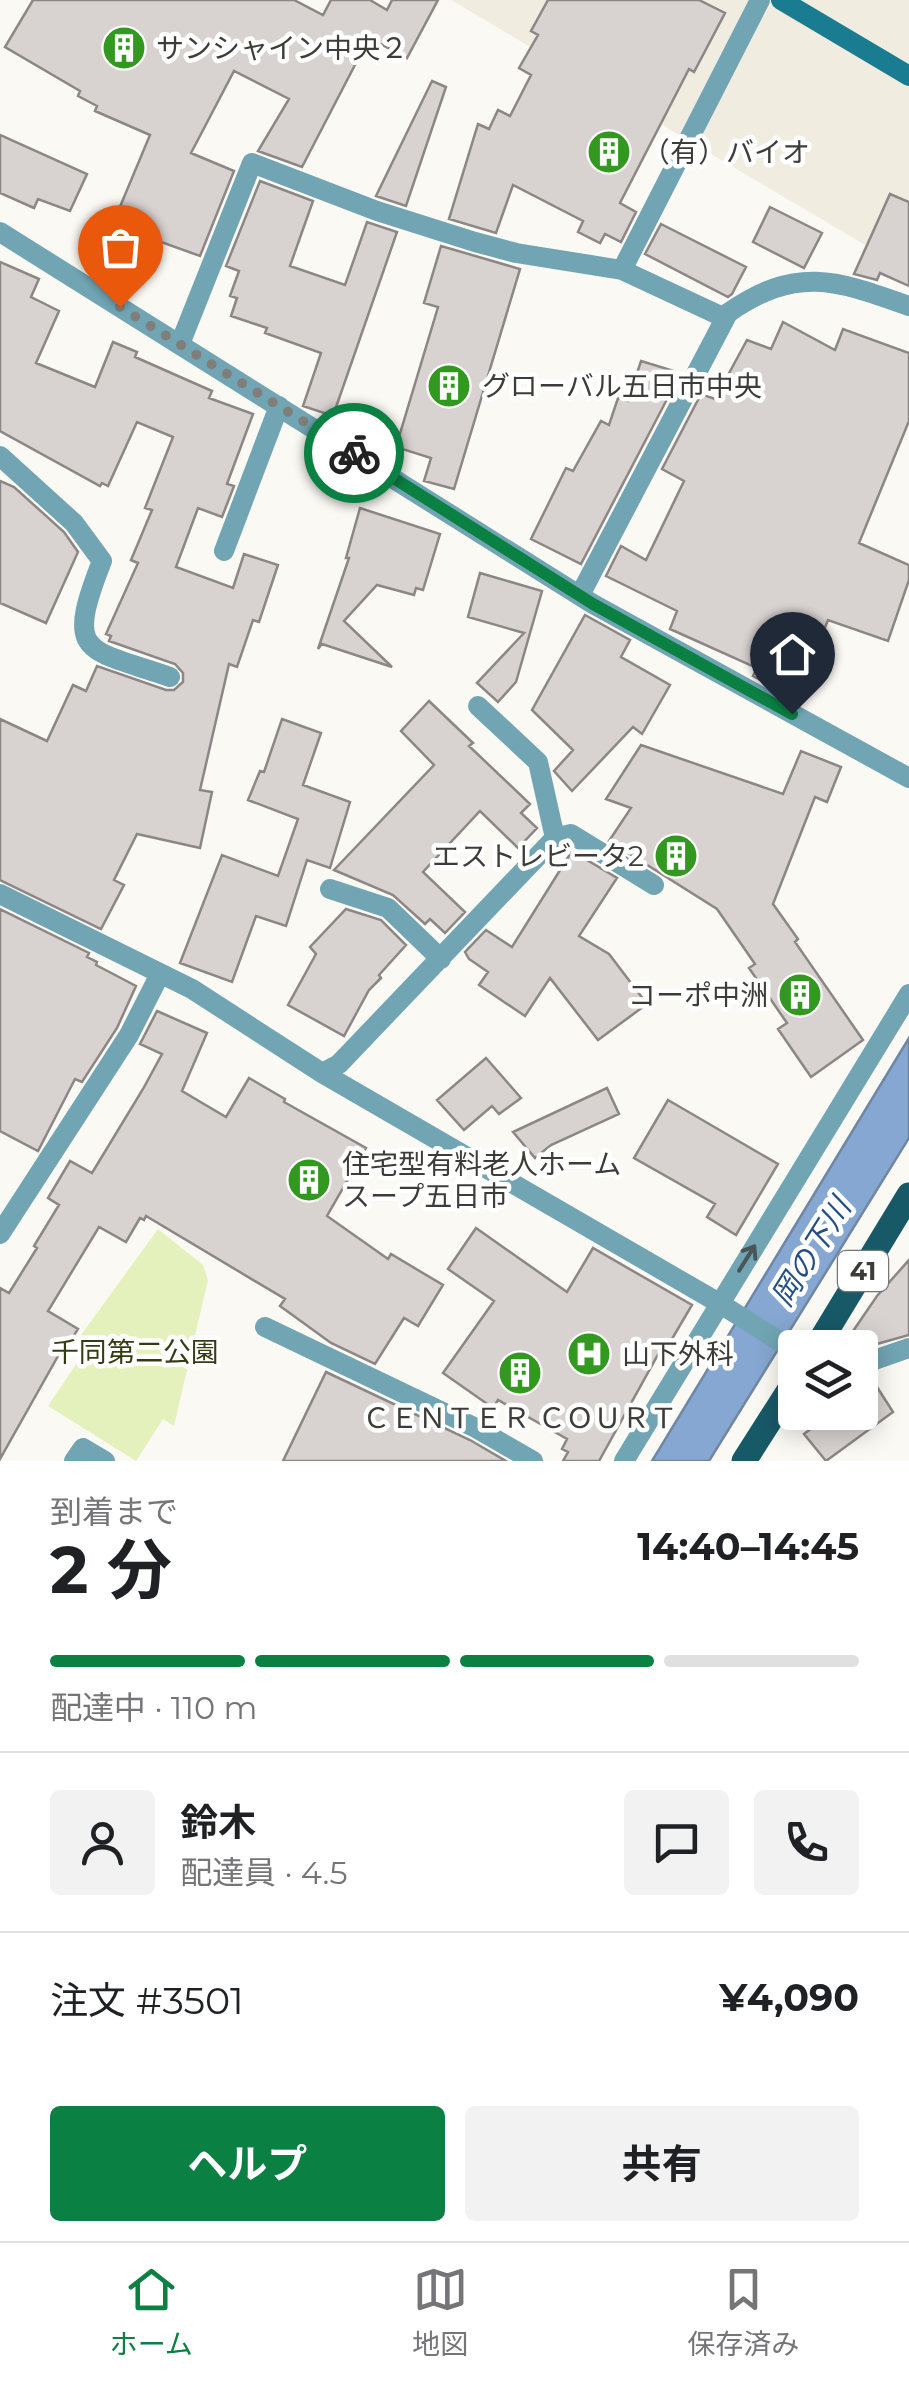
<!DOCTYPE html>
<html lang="ja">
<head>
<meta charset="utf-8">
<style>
  :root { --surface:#fff; --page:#f2f2f2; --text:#202124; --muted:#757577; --line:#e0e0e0; --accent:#0b8043 }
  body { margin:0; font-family:Montserrat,"Noto Sans JP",sans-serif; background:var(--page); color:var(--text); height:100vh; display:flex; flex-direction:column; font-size:38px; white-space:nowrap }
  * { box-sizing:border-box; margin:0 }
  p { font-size:32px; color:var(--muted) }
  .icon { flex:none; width:55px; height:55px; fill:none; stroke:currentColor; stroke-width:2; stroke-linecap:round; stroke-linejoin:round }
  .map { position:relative; height:1461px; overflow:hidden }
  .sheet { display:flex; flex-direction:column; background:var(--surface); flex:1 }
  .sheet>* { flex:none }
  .controls { position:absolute; left:778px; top:1330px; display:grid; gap:20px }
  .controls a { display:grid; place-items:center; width:100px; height:100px; border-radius:10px; background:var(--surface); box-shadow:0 5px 25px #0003; font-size:50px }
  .pin { position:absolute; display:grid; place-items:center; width:85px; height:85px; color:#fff; margin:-102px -42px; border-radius:50% 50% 50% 0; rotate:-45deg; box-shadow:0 0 10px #0007 }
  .pin .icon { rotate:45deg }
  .courier { position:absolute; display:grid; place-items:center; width:100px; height:100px; margin:-50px; border:8px solid #0b8043; border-radius:50%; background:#fff; color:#222; box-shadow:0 2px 12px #0007 }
  .head em { font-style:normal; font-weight:700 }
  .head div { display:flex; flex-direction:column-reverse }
  .head { display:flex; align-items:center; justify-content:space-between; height:170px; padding:0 50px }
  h1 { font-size:65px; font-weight:700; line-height:75px }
  .bar { display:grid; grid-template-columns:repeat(4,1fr); gap:15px 10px; align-content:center; height:120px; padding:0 50px }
  .bar i { height:12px; border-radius:8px; background:var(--line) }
  .bar .on { background:var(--accent) }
  .bar p { grid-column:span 4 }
  .line { display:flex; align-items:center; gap:25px; padding:0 50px; border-top:2px solid var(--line) }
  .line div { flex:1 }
  .round { display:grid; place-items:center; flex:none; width:105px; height:105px; border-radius:10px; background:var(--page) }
  .button { display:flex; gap:20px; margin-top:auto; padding:20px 50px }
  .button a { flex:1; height:115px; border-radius:10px; background:var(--accent); color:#fff; font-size:40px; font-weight:700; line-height:115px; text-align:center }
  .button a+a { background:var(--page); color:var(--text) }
  .tab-bar { display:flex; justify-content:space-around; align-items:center; height:140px; border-top:2px solid var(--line); background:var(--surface); font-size:28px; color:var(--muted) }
  .tab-bar a { display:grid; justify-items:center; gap:5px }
  .tab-bar .on { color:var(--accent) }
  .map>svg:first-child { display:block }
  .built { fill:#f1ece0 }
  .green { fill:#e5f1bd }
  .water { fill:#86a7d1; stroke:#7087a4; stroke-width:2.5 }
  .building { fill:#d8d2d0; stroke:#8c8785; stroke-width:2.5 }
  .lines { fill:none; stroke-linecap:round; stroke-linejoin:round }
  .street { stroke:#71a5b4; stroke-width:20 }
  .secondary { stroke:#1a7c91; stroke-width:20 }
  .primary { stroke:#185968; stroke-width:25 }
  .oneway { stroke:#495658 }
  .done { stroke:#7f7e7b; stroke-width:10; stroke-dasharray:0 18 }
  .route { stroke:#0b8043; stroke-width:12 }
  .labels { text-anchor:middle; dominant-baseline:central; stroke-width:9; stroke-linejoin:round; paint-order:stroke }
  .shield { fill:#fff; stroke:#767675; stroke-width:2.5 }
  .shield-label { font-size:25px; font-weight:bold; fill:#3c3c3a }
  .poi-label { font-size:28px; fill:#3c3c3a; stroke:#fff; text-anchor:start }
  .park-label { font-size:28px; fill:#353c14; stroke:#fff }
  .water-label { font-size:30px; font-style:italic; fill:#234f85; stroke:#fff }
</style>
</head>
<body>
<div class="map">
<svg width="909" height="1461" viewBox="0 0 909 1461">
  <rect width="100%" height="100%" fill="#fbf9f4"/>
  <path class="built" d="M451 0H909V271Z"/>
  <path class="green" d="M158 1229 203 1265 208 1280 174 1426 163 1419 136 1461 48 1406 81 1357V1335Z"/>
  <path class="water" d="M909 1038V1138L709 1461H652Z"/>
  <path class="building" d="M33 0H294L323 15 331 0H370L387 10 392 0H438L407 58 369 38 302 167 258 151 289 99 234 71 191 153 234 171 200 256 153 239 131 293 104 281 107 275 94 269 150 135 95 111 97 106 78 96 80 91 5 47Z
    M548 0H699L725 13 694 72 689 69 620 203 636 212 621 242 605 234 600 243 578 232 583 221 513 185 496 233 449 219 478 124 489 129 498 110 510 116 531 75 519 68 538 35 531 31Z
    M432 81 446 87 406 206 376 196Z
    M0 135 87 174 70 211 38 199 34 208 0 193Z
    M260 181 313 201 290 266 345 285 367 222 397 232 333 416 303 406 321 353 265 333 267 328 231 316 237 298 230 296 239 271 226 266Z
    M890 194 909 202V286L880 273 877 280 854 274Z
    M770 207 822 233 804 268 753 242Z
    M661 224 746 267 732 294 728 297 645 254Z
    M441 246 520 269 454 489 424 481 431 458 396 447 438 307 424 303Z
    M0 262 39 279 31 297 59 311 36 363 95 387 113 342 137 352 135 357 212 391 209 398 253 414 227 484 234 486 222 517 198 508 176 567 233 588 244 554 278 565 259 622 253 620 237 667 229 664 200 790 212 792 200 848 137 834 114 880 124 885 101 929 0 880V719L47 741 73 685 86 691 97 666 166 690H174L183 682V673L175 664 109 641 111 636 106 634 138 563 131 560 152 510 145 508 147 503 173 437 137 422 108 486 102 483 100 486 0 431Z
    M783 322 835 350 843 329 909 353V421L859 543 909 565V580L888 641 828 620 796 700 753 676 757 668 670 629 677 611 606 576 621 546 646 560 684 481 662 469 701 394 715 399 747 340 771 349Z
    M641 361 674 371 670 383 675 384 581 564 531 539 566 468 573 471 601 421 609 425 618 398 628 401Z
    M0 481 14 487 64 532 78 552 46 623 0 603Z
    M360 508 440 534 423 590 416 588 414 595 377 585 344 621 392 667 322 644 318 649 349 558H346Z
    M480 573 542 591 516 682 498 702 477 683 524 633 468 617Z
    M585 615 630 640 621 657 670 685 642 734 633 727 572 791 554 771 573 750 532 710Z
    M429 701 473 743 469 746 530 804 521 813 537 828 518 848 480 811 423 872 465 912 445 933 430 919 425 924 393 895 334 870 434 765 401 731Z
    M282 719 321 733 303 785 350 802 330 868 307 860 286 926 256 916 232 982 180 963 222 855 278 876 298 819 248 800 260 771 264 772Z
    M641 745 783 794 801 751 841 767 827 802 815 797 773 904 798 939 795 942 863 1040 811 1077 778 1029 787 1023 749 968 755 964 717 909 609 841 631 808 606 799Z
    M572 851 617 878 579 936 609 954 647 1004 598 1040 550 978 525 1016 479 985 488 972 469 959 465 952 486 930 512 947Z
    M0 909 89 953 87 957 97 962 96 965 136 986 117 1028 82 1082 75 1079 38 1151 0 1131Z
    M346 909 381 920 406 945 379 975 381 978 369 990 344 1036 288 1005 316 954 310 947Z
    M157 1011 207 1033 182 1091 226 1117 249 1078 285 1099 284 1102 366 1148 327 1216 388 1259 391 1254 443 1285 418 1326 404 1318 375 1364 331 1343 280 1306 285 1299 146 1216 144 1220 140 1218 126 1242 99 1227 48 1311 78 1329 64 1351 62 1349 0 1459V1288L9 1293 37 1248 34 1246 59 1205 48 1198 70 1161 92 1173 143 1089 162 1054 140 1044Z
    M486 1058 521 1098 499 1114 492 1106 464 1130 437 1100Z
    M607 1088 619 1114 551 1145 535 1158 513 1132Z
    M668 1100 778 1164 736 1235 707 1217 715 1204 634 1158Z
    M476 1228 567 1292 593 1248 692 1305 669 1344 665 1342 599 1461H563L568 1452 562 1449 567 1439 498 1400 493 1408 443 1373 494 1301 448 1269Z
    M909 1260V1335L866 1347 851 1334 877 1296Z
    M326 1372 470 1440 506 1461H283Z
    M870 1376 893 1412 826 1461 804 1434 833 1412H860V1378Z"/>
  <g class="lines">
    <path class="street" d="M0 232 593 604 909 778
      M622 270 760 0
      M180 344 252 163 377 211 475 242 516 253 622 270 725 318
      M0 456 74 523 102 561C64 657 86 648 170 677
      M224 551 279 406
      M580 595 728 313C797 265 836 280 909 306
      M478 706 538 762 555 838
      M330 889 388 908 441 959
      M0 894 192 989 322 1073 719 1303 795 1351
      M322 1073 339 1064 555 838 571 834 654 885
      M0 1234 129 1035 160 974
      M265 1327 476 1428 533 1461
      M860 1365 909 1348
      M74 1461 83 1448 105 1461
      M624 1461 909 994"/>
    <path class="secondary" d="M781 0 909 76"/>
    <path class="primary" d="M816 1348 909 1195
      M744 1461 795 1381"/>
  </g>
  <defs><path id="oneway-shaft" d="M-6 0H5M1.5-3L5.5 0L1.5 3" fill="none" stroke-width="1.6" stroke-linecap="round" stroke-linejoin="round" transform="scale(2.5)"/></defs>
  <use class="oneway" href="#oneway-shaft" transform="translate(747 1258) rotate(-58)"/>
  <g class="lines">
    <path class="done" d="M120 307 354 453"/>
    <path class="route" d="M354 453 593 604 792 714"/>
  </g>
  <defs>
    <symbol id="building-disc" viewBox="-11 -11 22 22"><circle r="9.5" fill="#32981f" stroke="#fff"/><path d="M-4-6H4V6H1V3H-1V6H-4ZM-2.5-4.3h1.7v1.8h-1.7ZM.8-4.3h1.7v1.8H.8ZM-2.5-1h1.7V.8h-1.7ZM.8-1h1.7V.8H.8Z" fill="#fff"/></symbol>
    <symbol id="hospital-disc" viewBox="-11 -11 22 22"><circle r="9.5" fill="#32981f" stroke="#fff"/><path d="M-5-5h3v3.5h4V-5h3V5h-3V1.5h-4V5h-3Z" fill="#fff"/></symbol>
  </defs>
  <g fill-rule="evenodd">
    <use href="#building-disc" x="99" y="23" width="50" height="50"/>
    <use href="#building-disc" x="584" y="127" width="50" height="50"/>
    <use href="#building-disc" x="424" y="361" width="50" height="50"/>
    <use href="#building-disc" x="651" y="831" width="50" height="50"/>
    <use href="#building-disc" x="775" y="970" width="50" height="50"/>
    <use href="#building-disc" x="284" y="1155" width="50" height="50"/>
    <use href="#hospital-disc" x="564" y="1329" width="50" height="50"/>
    <use href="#building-disc" x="495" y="1348" width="50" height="50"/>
  </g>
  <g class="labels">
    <rect class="shield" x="838" y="1251" width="50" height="40" rx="8"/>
    <g class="shield-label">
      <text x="863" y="1271">41</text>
    </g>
    <g class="poi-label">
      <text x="156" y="48">サンシャイン中央２</text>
      <text x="642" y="152">（有）バイオ</text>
      <text x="482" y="386">グローバル五日市中央</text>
      <text x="644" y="856" text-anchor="end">エストレビータ2</text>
      <text x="768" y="995" text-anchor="end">コーポ中洲</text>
      <text x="342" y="1164">住宅型有料老人ホーム<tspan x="342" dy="32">スープ五日市</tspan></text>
      <text x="622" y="1354">山下外科</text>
      <text x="520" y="1418" text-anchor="middle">ＣＥＮＴＥＲ ＣＯＵＲＴ</text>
    </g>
    <g class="park-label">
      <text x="135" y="1352">千同第二公園</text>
    </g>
    <g class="water-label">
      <text transform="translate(811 1252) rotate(-58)">岡の下川</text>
    </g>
  </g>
</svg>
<div class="controls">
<a><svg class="icon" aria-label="layers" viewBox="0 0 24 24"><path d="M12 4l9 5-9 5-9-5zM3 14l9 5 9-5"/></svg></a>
</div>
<div class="pin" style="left:120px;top:307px;background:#ea580c"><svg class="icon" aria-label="bag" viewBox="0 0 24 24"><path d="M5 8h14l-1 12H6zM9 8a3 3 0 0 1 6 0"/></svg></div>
<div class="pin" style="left:792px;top:714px;background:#1f2937"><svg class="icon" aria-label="home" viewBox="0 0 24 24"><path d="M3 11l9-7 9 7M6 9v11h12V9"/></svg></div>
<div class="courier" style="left:354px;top:453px"><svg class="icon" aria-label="bike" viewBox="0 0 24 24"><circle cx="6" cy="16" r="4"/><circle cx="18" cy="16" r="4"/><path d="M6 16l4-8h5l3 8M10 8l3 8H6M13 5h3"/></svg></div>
</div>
<section class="sheet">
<div class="head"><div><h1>2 分</h1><p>到着まで</p></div><em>14:40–14:45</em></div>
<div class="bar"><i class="on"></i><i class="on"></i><i class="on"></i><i></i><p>配達中 · 110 m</p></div>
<div class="line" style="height:180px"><a class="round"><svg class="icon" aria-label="person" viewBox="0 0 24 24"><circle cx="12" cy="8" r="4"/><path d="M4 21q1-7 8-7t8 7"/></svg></a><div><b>鈴木</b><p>配達員 · 4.5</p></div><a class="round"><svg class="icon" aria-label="chat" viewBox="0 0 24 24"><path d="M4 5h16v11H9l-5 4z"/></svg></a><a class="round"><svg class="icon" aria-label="phone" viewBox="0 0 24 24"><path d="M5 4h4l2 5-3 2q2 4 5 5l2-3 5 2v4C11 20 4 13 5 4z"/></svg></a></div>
<div class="line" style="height:130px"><div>注文 #3501</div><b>¥4,090</b></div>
<div class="button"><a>ヘルプ</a><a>共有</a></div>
</section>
<nav class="tab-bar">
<a class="on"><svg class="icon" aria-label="home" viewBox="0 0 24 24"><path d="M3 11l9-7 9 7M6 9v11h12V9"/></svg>ホーム</a>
<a><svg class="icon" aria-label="map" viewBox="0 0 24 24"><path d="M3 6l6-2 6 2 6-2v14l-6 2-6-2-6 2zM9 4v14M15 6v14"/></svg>地図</a>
<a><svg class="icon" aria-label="saved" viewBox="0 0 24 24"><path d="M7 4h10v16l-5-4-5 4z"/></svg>保存済み</a>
</nav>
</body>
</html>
